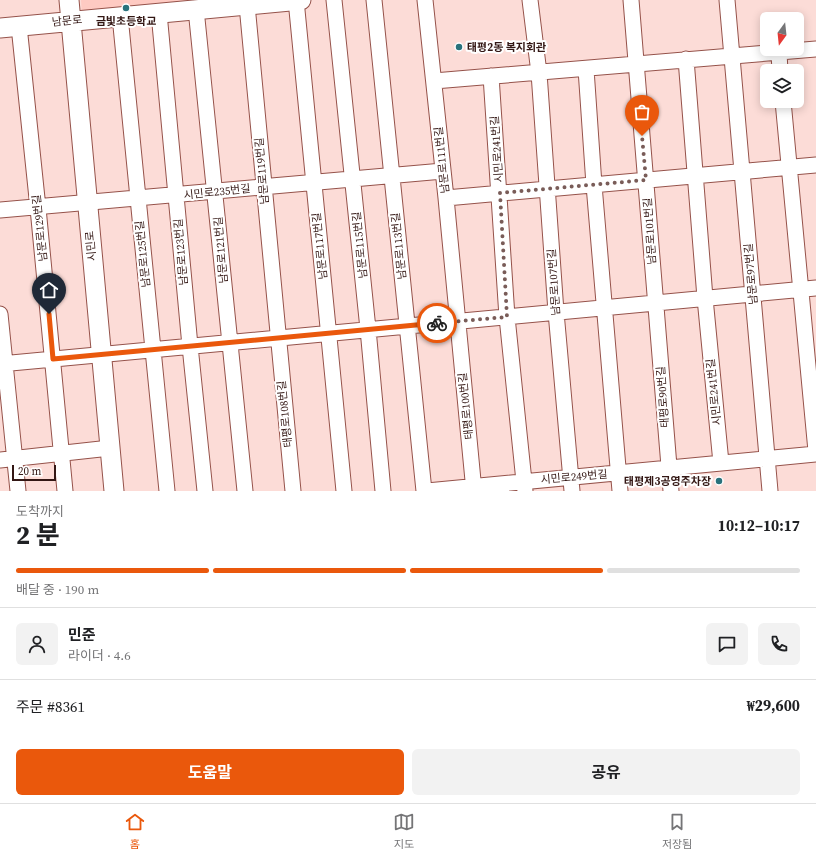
<!DOCTYPE html>
<html lang="ko">
<head>
<meta charset="utf-8">
<style>
  :root { --surface:#fff; --page:#f2f2f2; --text:#202124; --muted:#757577; --line:#e0e0e0; --accent:#ea580c }
  body { margin:0; font-family:"Source Serif 4","Noto Sans KR",serif; background:var(--page); color:var(--text); height:100vh; display:flex; flex-direction:column; font-size:15px; white-space:nowrap }
  * { box-sizing:border-box; margin:0 }
  p { font-size:13px; color:var(--muted) }
  .icon { flex:none; width:22px; height:22px; fill:none; stroke:currentColor; stroke-width:2; stroke-linecap:round; stroke-linejoin:round }
  .map { position:relative; height:491px; overflow:hidden }
  .sheet { display:flex; flex-direction:column; background:var(--surface); flex:1 }
  .sheet>* { flex:none }
  .needle { width:26px; rotate:195deg }
  .fabs { position:absolute; left:760px; top:12px; display:grid; gap:8px }
  .fabs a { display:grid; place-items:center; width:44px; height:44px; border-radius:6px; background:var(--surface); box-shadow:0 2px 10px #0003; font-size:20px }
  .scale { position:absolute; left:12px; bottom:10px; width:44px; box-sizing:border-box; padding-left:4px; border:2px solid #331714; border-top:0; font-size:11px; line-height:14px; white-space:nowrap; color:#331714; -webkit-text-stroke:3px #fff; paint-order:stroke }
  .pin { position:absolute; display:grid; place-items:center; width:34px; height:34px; color:#fff; margin:-41px -17px; border-radius:50% 50% 50% 0; rotate:-45deg; box-shadow:0 0 4px #0007 }
  .pin .icon { rotate:45deg }
  .courier { position:absolute; display:grid; place-items:center; width:40px; height:40px; margin:-20px; border:3px solid #ea580c; border-radius:50%; background:#fff; color:#222; box-shadow:0 1px 5px #0007 }
  .head em { font-style:normal; font-weight:700 }
  .head div { display:flex; flex-direction:column-reverse }
  .head { display:flex; align-items:center; justify-content:space-between; height:68px; padding:0 16px }
  h1 { font-size:26px; font-weight:700; line-height:30px }
  .bar { display:grid; grid-template-columns:repeat(4,1fr); gap:6px 4px; align-content:center; height:48px; padding:0 16px }
  .bar i { height:5px; border-radius:3px; background:var(--line) }
  .bar .current { background:var(--accent) }
  .bar p { grid-column:span 4 }
  .line { display:flex; align-items:center; gap:10px; padding:0 16px; border-top:1px solid var(--line) }
  .line div { flex:1 }
  .round { display:grid; place-items:center; flex:none; width:42px; height:42px; border-radius:6px; background:var(--page) }
  .cta { display:flex; gap:8px; margin-top:auto; padding:8px 16px }
  .cta a { flex:1; height:46px; border-radius:6px; background:var(--accent); color:#fff; font-size:16px; font-weight:700; line-height:46px; text-align:center }
  .cta a+a { background:var(--page); color:var(--text) }
  .tab-bar { display:flex; justify-content:space-around; align-items:center; height:56px; border-top:1px solid var(--line); background:var(--surface); font-size:11px; color:var(--muted) }
  .tab-bar a { display:grid; justify-items:center; gap:2px }
  .tab-bar .current { color:var(--accent) }
  .map>svg:first-child { display:block }
  .built { fill:#fecac2 }
  .lines { fill:none; stroke-linecap:round; stroke-linejoin:round }
  .minor-casing { stroke:#95524a; stroke-width:17 }
  .major-casing { stroke:#95524a; stroke-width:21 }
  .minor { stroke:#fff; stroke-width:15 }
  .major { stroke:#fff; stroke-width:19 }
  .done { stroke:#795c58; stroke-width:4; stroke-dasharray:0 7.2 }
  .route { stroke:#ea580c; stroke-width:5 }
  .poi-dot { fill:#29727c; stroke:#fff; stroke-width:1.5 }
  .labels { text-anchor:middle; dominant-baseline:central; stroke-width:4; stroke-linejoin:round; paint-order:stroke }
  .street-label { font-size:11px; fill:#331714; stroke:#fff }
  .poi-label { font-size:11px; font-weight:bold; fill:#331714; stroke:#fff }
</style>
</head>
<body>
<div class="map">
<svg width="816" height="491" viewBox="0 0 816 491">
  <rect width="100%" height="100%" fill="#fcdcd7"/>
  <path class="built" d="M81 0H259L82 17Z"/>
  <g class="lines">
    <defs>
      <path id="minor" d="M296 0 344 491
        M334 0 368 329 383 491
        M374 0 424 491
        M425 0 446 198 474 491
        M530 0 539 73 556 312 572 491
        M631 0 671 491
        M727 0 770 491
        M247 5 293 491
        M196 9 245 491
        M159 13 190 346 205 491
        M120 16 167 491
        M19 26 38 208 65 491
        M779 53 780 71
        M686 59 705 298 721 463
        M586 69 594 185 620 491
        M491 76 507 317 525 491
        M434 81 816 49
        M783 101 816 451
        M446 198 816 165
        M0 210 443 171
        M0 314 18 491
        M0 364 816 288
        M0 460 110 448
        M427 491 816 454"/>
      <path id="major" d="M69 0 114 491
        M0 28 301 0"/>
    </defs>
    <use href="#minor" class="minor-casing"/>
    <use href="#major" class="major-casing"/>
    <use href="#minor" class="minor"/>
    <use href="#major" class="major"/>
  </g>
  <g class="lines">
    <path class="done" d="M437 323 507 317 500 193 646 180 642 136"/>
    <path class="route" d="M49 314 53 359 437 323"/>
  </g>
  <g class="poi-dot">
    <circle cx="126" cy="8" r="4"/>
    <circle cx="459" cy="47" r="4"/>
    <circle cx="719" cy="481" r="4"/>
  </g>
  <g class="labels">
    <g class="street-label">
      <text transform="translate(67 21) rotate(-6)">남문로</text>
      <text transform="translate(497 149) rotate(-94)">시민로241번길</text>
      <text transform="translate(442 160) rotate(-96)">남문로111번길</text>
      <text transform="translate(262 171) rotate(-95)">남문로119번길</text>
      <text transform="translate(217 192) rotate(-6)">시민로235번길</text>
      <text transform="translate(40 228) rotate(-96)">남문로129번길</text>
      <text transform="translate(650 231) rotate(-94)">남문로101번길</text>
      <text transform="translate(360 245) rotate(-96)">남문로115번길</text>
      <text transform="translate(91 246) rotate(-95)">시민로</text>
      <text transform="translate(320 246) rotate(-96)">남문로117번길</text>
      <text transform="translate(399 246) rotate(-96)">남문로113번길</text>
      <text transform="translate(221 250) rotate(-95)">남문로121번길</text>
      <text transform="translate(181 252) rotate(-95)">남문로123번길</text>
      <text transform="translate(143 254) rotate(-96)">남문로125번길</text>
      <text transform="translate(751 274) rotate(-95)">남문로97번길</text>
      <text transform="translate(554 282) rotate(-94)">남문로107번길</text>
      <text transform="translate(714 392) rotate(-96)">시민로241번길</text>
      <text transform="translate(663 397) rotate(-94)">태평로90번길</text>
      <text transform="translate(466 406) rotate(-96)">태평로100번길</text>
      <text transform="translate(285 414) rotate(-96)">태평로108번길</text>
      <text transform="translate(574 477) rotate(-5)">시민로249번길</text>
    </g>
    <g class="poi-label">
      <text x="126" y="21">금빛초등학교</text>
      <text x="467" y="47" text-anchor="start">태평2동 복지회관</text>
      <text x="711" y="481" text-anchor="end">태평제3공영주차장</text>
    </g>
  </g>
</svg>
<div class="fabs">
<a><svg class="needle" viewBox="-14 -14 28 28"><path d="M0-13l5 13h-10z" fill="#e53935"/><path d="M0 13l5-13h-10z" fill="#757577"/></svg></a>
<a><svg class="icon" aria-label="layers" viewBox="0 0 24 24"><path d="M12 4l9 5-9 5-9-5zM3 14l9 5 9-5"/></svg></a>
</div>
<div class="scale">20 m</div>
<div class="pin" style="left:642px;top:136px;background:#ea580c"><svg class="icon" aria-label="bag" viewBox="0 0 24 24"><path d="M5 8h14l-1 12H6zM9 8a3 3 0 0 1 6 0"/></svg></div>
<div class="pin" style="left:49px;top:314px;background:#1f2937"><svg class="icon" aria-label="home" viewBox="0 0 24 24"><path d="M3 11l9-7 9 7M6 9v11h12V9"/></svg></div>
<div class="courier" style="left:437px;top:323px"><svg class="icon" aria-label="bike" viewBox="0 0 24 24"><circle cx="6" cy="16" r="4"/><circle cx="18" cy="16" r="4"/><path d="M6 16l4-8h5l3 8M10 8l3 8H6M13 5h3"/></svg></div>
</div>
<section class="sheet">
<div class="head"><div><h1>2 분</h1><p>도착까지</p></div><em>10:12–10:17</em></div>
<div class="bar"><i class="current"></i><i class="current"></i><i class="current"></i><i></i><p>배달 중 · 190 m</p></div>
<div class="line" style="height:72px"><a class="round"><svg class="icon" aria-label="person" viewBox="0 0 24 24"><circle cx="12" cy="8" r="4"/><path d="M4 21q1-7 8-7t8 7"/></svg></a><div><b>민준</b><p>라이더 · 4.6</p></div><a class="round"><svg class="icon" aria-label="chat" viewBox="0 0 24 24"><path d="M4 5h16v11H9l-5 4z"/></svg></a><a class="round"><svg class="icon" aria-label="phone" viewBox="0 0 24 24"><path d="M5 4h4l2 5-3 2q2 4 5 5l2-3 5 2v4C11 20 4 13 5 4z"/></svg></a></div>
<div class="line" style="height:52px"><div>주문 #8361</div><b>₩29,600</b></div>
<div class="cta"><a>도움말</a><a>공유</a></div>
</section>
<nav class="tab-bar">
<a class="current"><svg class="icon" aria-label="home" viewBox="0 0 24 24"><path d="M3 11l9-7 9 7M6 9v11h12V9"/></svg>홈</a>
<a><svg class="icon" aria-label="map" viewBox="0 0 24 24"><path d="M3 6l6-2 6 2 6-2v14l-6 2-6-2-6 2zM9 4v14M15 6v14"/></svg>지도</a>
<a><svg class="icon" aria-label="saved" viewBox="0 0 24 24"><path d="M7 4h10v16l-5-4-5 4z"/></svg>저장됨</a>
</nav>
</body>
</html>
